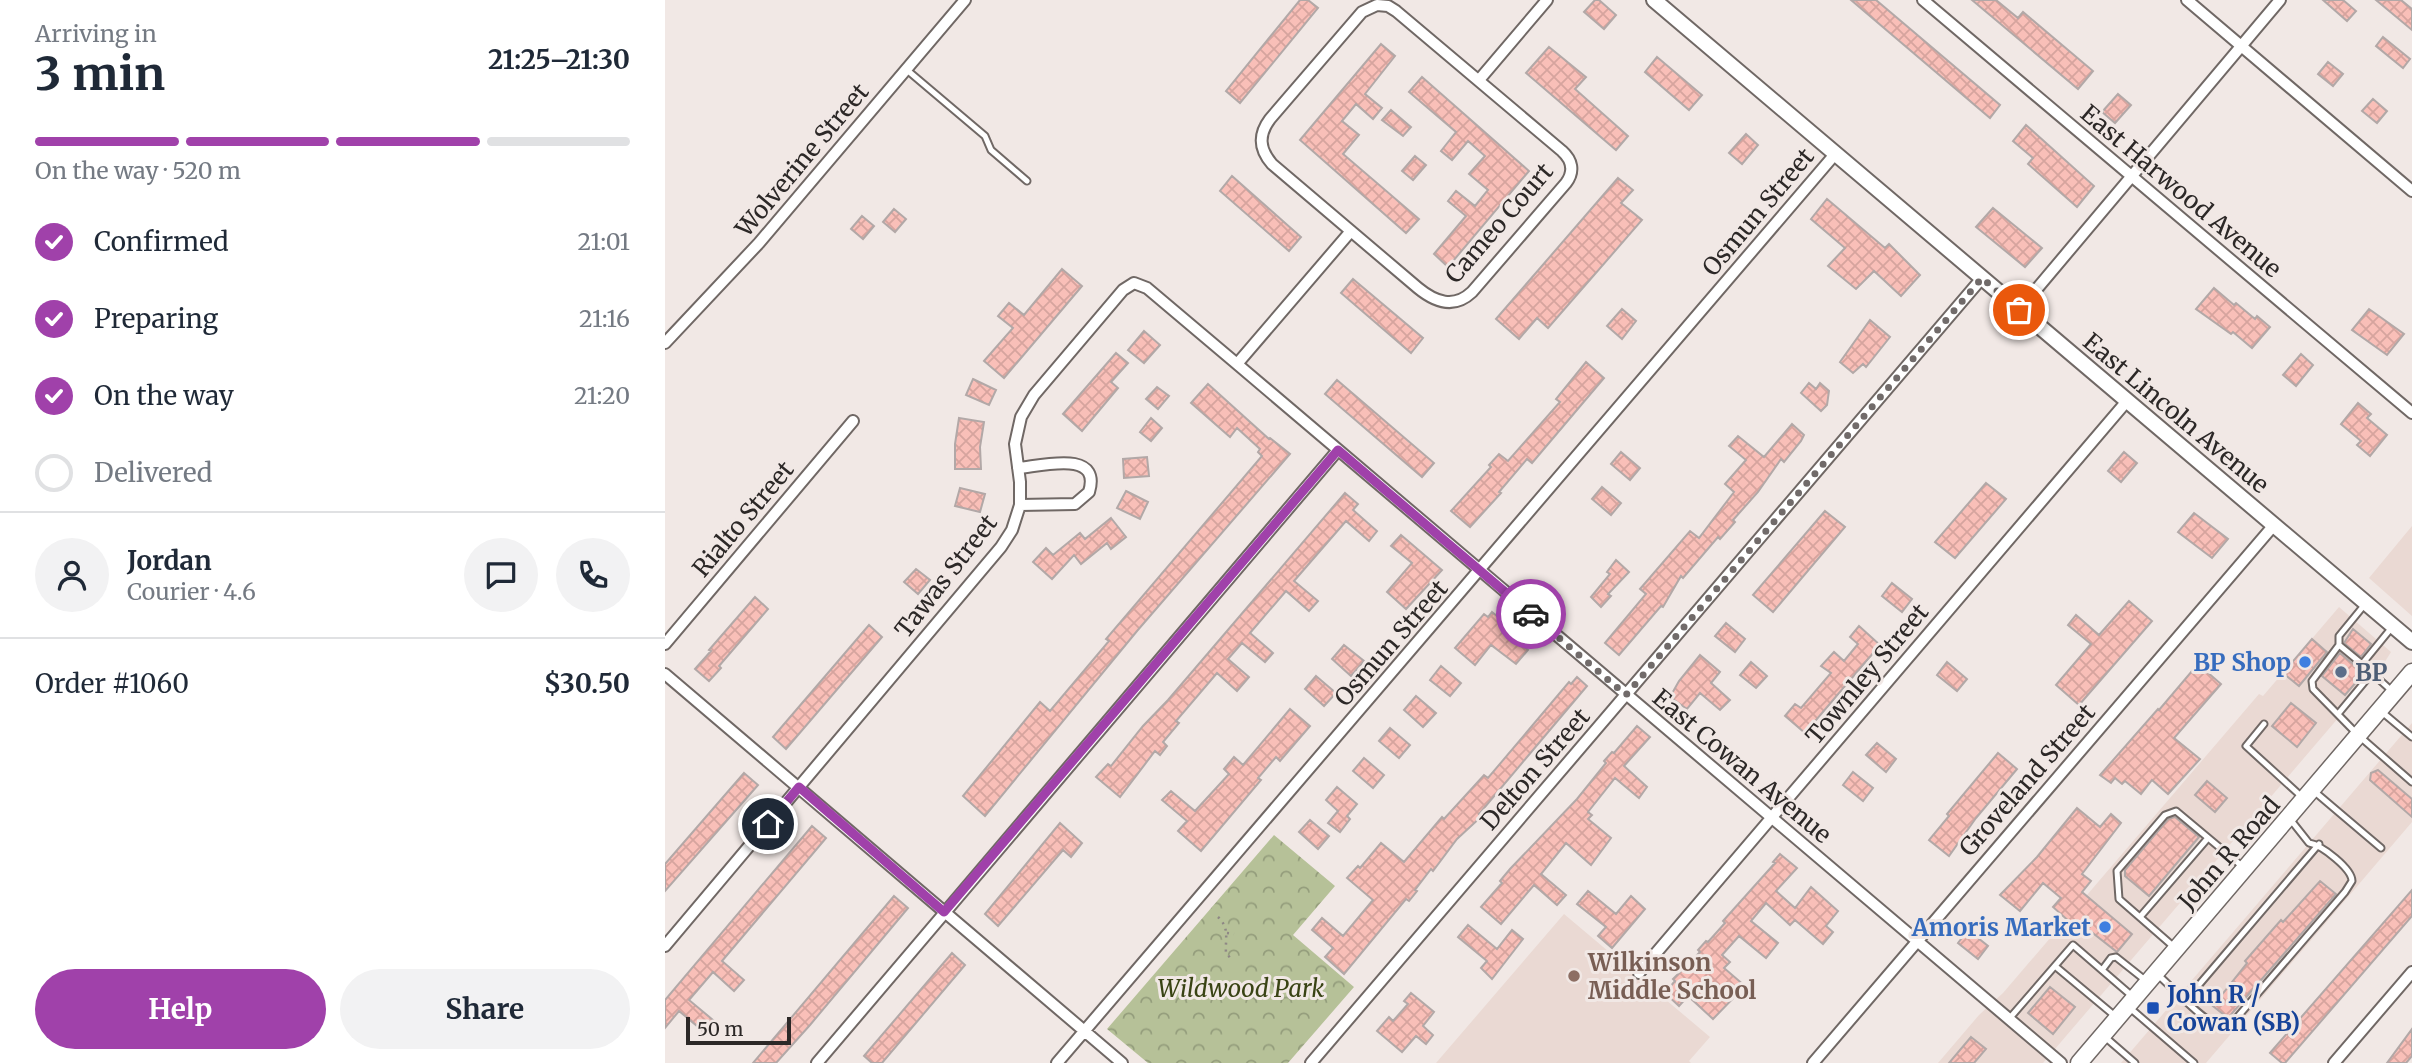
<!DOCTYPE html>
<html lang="en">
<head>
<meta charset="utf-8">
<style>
  :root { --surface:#fff; --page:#f2f2f3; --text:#1f2937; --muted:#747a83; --line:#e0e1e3; --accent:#a041aa }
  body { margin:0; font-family:Merriweather,serif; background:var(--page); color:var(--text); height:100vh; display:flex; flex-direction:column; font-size:26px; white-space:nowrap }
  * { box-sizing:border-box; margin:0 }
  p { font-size:23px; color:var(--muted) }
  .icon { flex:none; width:38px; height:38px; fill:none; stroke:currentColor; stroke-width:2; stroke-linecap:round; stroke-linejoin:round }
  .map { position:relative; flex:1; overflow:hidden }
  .drawer { display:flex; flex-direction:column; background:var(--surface); width:665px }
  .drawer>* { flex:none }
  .scale { position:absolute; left:21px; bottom:18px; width:105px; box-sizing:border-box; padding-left:7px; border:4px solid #2c2827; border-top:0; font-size:19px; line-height:24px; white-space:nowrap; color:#2c2827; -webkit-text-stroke:5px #f1e8e5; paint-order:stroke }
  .pin { position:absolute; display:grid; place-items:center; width:60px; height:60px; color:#fff; margin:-30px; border:4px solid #fff; border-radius:50%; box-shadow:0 2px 7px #0007 }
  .courier { position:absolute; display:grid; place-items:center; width:70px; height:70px; margin:-35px; border:5px solid #a041aa; border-radius:50%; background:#fff; color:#222; box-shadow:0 2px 9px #0007 }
  .headline em { font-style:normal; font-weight:700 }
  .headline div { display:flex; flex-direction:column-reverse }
  .headline { display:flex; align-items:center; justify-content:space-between; height:119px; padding:0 35px }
  h1 { font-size:46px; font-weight:700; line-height:52px }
  .bar { display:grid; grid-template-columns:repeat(4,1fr); gap:10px 7px; align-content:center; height:84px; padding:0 35px }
  .bar i { height:9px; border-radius:5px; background:var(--line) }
  .bar .selected { background:var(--accent) }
  .bar p { grid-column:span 4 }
  .line { display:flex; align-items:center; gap:18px; padding:0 35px; border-top:2px solid var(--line) }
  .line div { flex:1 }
  .round { display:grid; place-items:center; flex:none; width:74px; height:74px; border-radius:37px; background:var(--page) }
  ol { padding:0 35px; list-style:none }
  li { display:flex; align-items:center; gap:21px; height:77px }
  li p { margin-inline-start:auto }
  li .icon { padding:7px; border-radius:50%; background:var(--accent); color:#fff; stroke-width:4 }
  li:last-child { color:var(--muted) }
  li i { width:38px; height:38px; border:4px solid var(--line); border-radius:50% }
  .button { display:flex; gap:14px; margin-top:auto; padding:14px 35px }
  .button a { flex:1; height:80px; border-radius:42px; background:var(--accent); color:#fff; font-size:28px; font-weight:700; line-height:80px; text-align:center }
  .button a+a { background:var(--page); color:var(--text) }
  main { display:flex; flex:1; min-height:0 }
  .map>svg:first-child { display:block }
  .built { fill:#ead9d3 }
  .park { fill:url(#park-crowns) }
  .building { fill:url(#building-cross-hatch); stroke:#b2a8a7; stroke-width:2 }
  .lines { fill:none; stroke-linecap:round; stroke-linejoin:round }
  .service-casing { stroke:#706865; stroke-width:9 }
  .minor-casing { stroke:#706865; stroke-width:14 }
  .tertiary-casing { stroke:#706865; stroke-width:18 }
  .secondary-casing { stroke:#706865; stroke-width:19 }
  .path { stroke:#8e8785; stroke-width:2.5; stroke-dasharray:2 5; stroke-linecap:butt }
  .service { stroke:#fff; stroke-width:5 }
  .minor { stroke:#fff; stroke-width:10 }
  .tertiary { stroke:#fff; stroke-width:14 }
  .secondary { stroke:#fff; stroke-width:16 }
  .done { stroke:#716b6a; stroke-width:7; stroke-dasharray:0 12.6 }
  .route { stroke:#a041aa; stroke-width:9 }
  .shop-dot { fill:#3f7fe0; stroke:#f1e8e5; stroke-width:2.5 }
  .service-dot { fill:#5c6f8a; stroke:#f1e8e5; stroke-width:2.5 }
  .education-dot { fill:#8d6e63; stroke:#f1e8e5; stroke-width:2.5 }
  .transit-dot { fill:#1a4fb4; stroke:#f1e8e5; stroke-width:2.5 }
  .labels { text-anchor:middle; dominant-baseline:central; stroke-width:6; stroke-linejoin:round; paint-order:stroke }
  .street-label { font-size:24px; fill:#2c2827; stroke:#f1e8e5 }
  .shop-label { font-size:24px; font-weight:bold; fill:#366cbe; stroke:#f1e8e5; text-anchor:end }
  .service-label { font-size:24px; font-weight:bold; fill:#4e5e75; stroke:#f1e8e5; text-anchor:start }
  .education-label { font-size:24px; font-weight:bold; fill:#785e54; stroke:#f1e8e5; text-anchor:start }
  .park-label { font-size:24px; font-style:italic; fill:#394314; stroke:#f1e8e5 }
  .transit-label { font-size:24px; font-weight:bold; fill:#164399; stroke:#f1e8e5; text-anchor:start }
</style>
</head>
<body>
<main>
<section class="drawer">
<div class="headline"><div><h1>3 min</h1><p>Arriving in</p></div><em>21:25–21:30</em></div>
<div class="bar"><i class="selected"></i><i class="selected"></i><i class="selected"></i><i></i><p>On the way · 520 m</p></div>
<ol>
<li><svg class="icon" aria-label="check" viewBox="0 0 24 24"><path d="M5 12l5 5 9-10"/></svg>Confirmed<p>21:01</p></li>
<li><svg class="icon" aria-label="check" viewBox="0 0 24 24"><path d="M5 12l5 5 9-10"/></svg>Preparing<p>21:16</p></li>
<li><svg class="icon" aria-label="check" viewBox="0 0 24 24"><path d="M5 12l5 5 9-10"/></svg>On the way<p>21:20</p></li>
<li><i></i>Delivered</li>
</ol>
<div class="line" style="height:126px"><a class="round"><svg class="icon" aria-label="person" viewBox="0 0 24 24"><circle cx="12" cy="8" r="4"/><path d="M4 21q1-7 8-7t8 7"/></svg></a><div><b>Jordan</b><p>Courier · 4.6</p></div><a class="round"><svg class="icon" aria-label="chat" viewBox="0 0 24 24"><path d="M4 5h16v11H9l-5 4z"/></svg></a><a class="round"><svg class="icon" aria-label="phone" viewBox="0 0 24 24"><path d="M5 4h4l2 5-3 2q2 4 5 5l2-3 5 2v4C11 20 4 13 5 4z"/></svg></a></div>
<div class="line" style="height:91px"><div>Order #1060</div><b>$30.50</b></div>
<div class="button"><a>Help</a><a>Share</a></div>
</section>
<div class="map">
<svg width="1747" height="1063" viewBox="0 0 1747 1063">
  <defs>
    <pattern id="park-crowns" width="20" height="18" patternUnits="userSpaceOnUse" patternTransform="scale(1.75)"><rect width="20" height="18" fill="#b6c198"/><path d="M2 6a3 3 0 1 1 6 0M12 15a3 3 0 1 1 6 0" fill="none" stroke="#949d7c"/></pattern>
    <pattern id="building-cross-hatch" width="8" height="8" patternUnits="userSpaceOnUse" patternTransform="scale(1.75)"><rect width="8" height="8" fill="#f9bfb8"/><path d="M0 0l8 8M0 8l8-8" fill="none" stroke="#d6a49e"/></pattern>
  </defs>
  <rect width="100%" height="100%" fill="#f1e8e5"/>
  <path class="built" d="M1747 526V616L1704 578Z
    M1674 607 1726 652 1716 668 1378 1063H1273L1314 1015 1338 993 1594 694 1598 696Z
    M1747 723V822L1541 1063H1456Z
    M899 914 1045 1037 1024 1061 1026 1063H771Z"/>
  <path class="park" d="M609 835 670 886 628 935 689 987 623 1063H483L442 1029Z"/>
  <path class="building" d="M635 0H643L653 8 575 103 561 91Z
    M930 0H934L951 15 939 29 919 12Z
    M1186 0H1211L1335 105 1325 118Z
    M1307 0H1331L1353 18 1358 12 1428 71 1413 89Z
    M1658 0H1678L1691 11 1682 21Z
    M1711 0H1736L1747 9V30Z
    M1718 37 1745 59 1738 68 1711 46Z
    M716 44 730 56 700 94 717 108 708 119 691 104 677 121 694 135 678 154 754 219 741 233 635 140Z
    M884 47 921 77 910 89 963 136 951 150 861 73Z
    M992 57 1037 95 1024 110 980 72Z
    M1663 62 1678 74 1668 86 1653 74Z
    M757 77 864 171 783 267 769 254 801 216 783 201 791 191 810 206 823 190 804 174 820 156 803 141 787 160 776 151 791 132 744 92Z
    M1453 94 1466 105 1450 123 1437 112Z
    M1708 99 1722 111 1712 123 1697 111Z
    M726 110 746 127 738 136 717 120Z
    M1361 125 1429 186 1412 207 1363 164 1368 158 1348 141Z
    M1081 134 1093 145 1077 164 1064 153Z
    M750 156 761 165 748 180 737 171Z
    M567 176 636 237 624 251 555 191Z
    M953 178 968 190 956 203 977 220 883 328 872 318 854 339 831 319Z
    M1162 199 1220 248 1224 244 1255 275 1236 296 1209 271 1191 289 1163 266 1180 248 1146 219Z
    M1328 208 1377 248 1360 267 1311 227Z
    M229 209 241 219 230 232 218 222Z
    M197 216 209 226 198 239 186 229Z
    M397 269 417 286 339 378 319 361 348 328 333 316 344 303 359 315Z
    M688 279 758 338 746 353 676 293Z
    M1549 288 1569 305 1571 303 1590 319 1592 316 1605 327 1587 348 1568 332 1566 334 1531 309Z
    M957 309 971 321 957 339 942 326Z
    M1704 309 1739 334 1722 355 1687 330Z
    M1205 320 1225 337 1201 367 1198 364 1188 373 1175 362Z
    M479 331 495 345 479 363 463 350Z
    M451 353 463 363 446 382 453 388 417 431 398 414Z
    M1636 354 1648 365 1631 386 1618 375Z
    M921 362 939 378 867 463 862 459 834 492 836 493 805 527 786 511 826 467 824 465 834 454 843 461 895 402 891 399Z
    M308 379 331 390 324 405 301 395Z
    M672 380 769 463 757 477 660 394Z
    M1144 383 1151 389 1155 383 1164 391 1162 405 1156 411 1136 393Z
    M543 384 604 439 605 438 625 454 472 631 320 816 298 796 375 702 385 711 444 641 441 639 597 456 593 452 595 449 572 428 565 437 526 403Z
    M492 387 504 396 493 409 481 399Z
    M1693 403 1706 414 1702 418 1722 435 1705 456 1692 445 1696 441 1676 424Z
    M294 418 319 422 315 447 316 469H290V444Z
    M486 418 497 428 486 441 475 432Z
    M1127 424 1139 435 1136 441 1119 462 1116 459 1093 492 1068 520 1070 522 1055 539 1053 537 1018 578 1016 576 998 607 996 606 954 655 940 643 981 594 975 589 1025 531 1034 538 1069 492 1060 484 1081 460 1064 446 1073 436 1099 457Z
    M956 452 975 468 965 480 946 464Z
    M1459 452 1472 463 1456 482 1443 471Z
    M482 457 484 476 459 478 458 459Z
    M1321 483 1341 499 1290 558 1270 542Z
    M937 487 956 503 946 515 927 499Z
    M295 488 320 494 315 512 290 506Z
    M461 491 483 502 475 519 452 508Z
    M680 493 693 504 688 510 712 531 704 541 681 521 629 581 653 601 644 611 621 591 585 633 608 653 600 662 577 643 563 659 584 677 572 691 552 673 511 721 514 723 498 742 502 746 495 755 490 751 455 797 431 777 443 764 446 766 478 726 503 700Z
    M1160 511 1180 527 1108 612 1088 595Z
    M1529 513 1563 539 1547 558 1513 532Z
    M446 518 461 537 446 549 442 543 416 564 409 555 387 579 368 562 381 548 388 555 415 533 420 539Z
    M736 535 777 570 741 609 722 592 747 563 726 546Z
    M951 560 964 572 943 594 946 596 936 607 926 597 945 574 942 572Z
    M251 569 265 580 253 594 239 582Z
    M1227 583 1247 599 1237 612 1217 596Z
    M90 597 103 609 54 666 56 668 44 681 30 669 46 651 44 650Z
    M1464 601 1487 621 1414 705 1391 685 1426 644 1403 625 1411 615 1434 635Z
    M827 612 843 625 838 630 863 650 851 664 826 645 810 665 790 648 819 614 823 617Z
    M1061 623 1080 639 1070 652 1050 636Z
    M204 625 217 637 121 749 108 737Z
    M1194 626 1215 645 1140 733 1120 716 1130 704 1136 708 1166 673 1156 666 1169 652 1179 661 1193 644 1185 637Z
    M1688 629 1706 644 1696 657 1679 643Z
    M1647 639 1662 652 1634 686 1618 673Z
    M679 645 699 661 686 676 667 659Z
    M1675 653 1699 673 1680 695 1657 676Z
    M1035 655 1055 672 1046 683 1065 700 1055 710 1035 693 1022 709 1005 697 1014 681Z
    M1086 662 1102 676 1091 688 1075 675Z
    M1282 662 1302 679 1292 691 1272 675Z
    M1533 664 1556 684 1509 738 1535 759 1503 794 1487 780 1476 794 1460 781 1457 784 1450 778 1446 783 1435 775 1493 709 1494 710Z
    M776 666 796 683 785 696 765 680Z
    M651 676 671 693 659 706 640 689Z
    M912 677 922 686 814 814 817 816 792 839 768 871 766 869 750 890 752 891 744 901 741 899 679 974 660 957 668 948 647 930 657 918 678 936 708 900 682 878 693 866 695 868 716 843 739 862 777 817 779 819 819 775 823 778 904 682 906 684Z
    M751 696 771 713 758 727 739 710Z
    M1626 703 1651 723 1632 747 1607 726Z
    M625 709 645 726 615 761 611 757 593 778 596 780 536 851 513 831 522 821 497 800 506 791 530 811 564 774 559 769 569 757 578 765Z
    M972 726 985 737 959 766 982 787 974 798 950 778 923 812 927 815 923 819 946 838 926 865 901 843 876 874 901 895 892 905 869 885 836 924 816 907 837 883 835 881 845 869 912 799 941 763 939 761 947 752 949 753Z
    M725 728 745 745 734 758 714 741Z
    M1212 743 1231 759 1221 772 1201 755Z
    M1333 753 1352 769 1311 818 1284 856 1264 840 1284 816 1282 814Z
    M699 758 719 775 708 788 688 771Z
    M1713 770 1747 799V817L1705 780 1706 773Z
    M1188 772 1208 788 1198 801 1178 785Z
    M79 773 93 785 0 891V864Z
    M1542 781 1562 798 1550 812 1530 795Z
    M672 787 692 804 682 816 685 819 675 832 663 823 673 811 661 800Z
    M1412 808 1435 827 1446 814 1456 823 1417 874 1426 881 1417 892 1467 934 1452 952 1420 927 1416 932 1388 907 1396 898 1378 883 1355 911 1335 895 1372 857Z
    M1510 817 1534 837 1484 896 1460 876V870L1503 819Z
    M645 820 664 836 653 849 634 832Z
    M395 823 417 843 406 857 398 850 333 926 320 914Z
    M147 826 161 838 57 961 79 980 69 991 48 972 24 1000 48 1020 38 1031 14 1011 0 1028V1000Z
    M1115 854 1132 868 1111 891 1130 908 1146 887 1173 911 1161 926 1168 932 1158 944 1130 920 1125 925 1101 903 1086 921 1113 943 1101 958 1074 936 1057 955 1065 962 1059 968 1080 986 1048 1019 1023 996 1014 1006 1000 993 1010 981 1008 979 1035 952 1033 950 1041 941 1043 942 1060 923 1058 921 1110 863 1108 862Z
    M1655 881 1671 894 1563 1018 1548 1006 1582 963 1580 961 1616 920 1618 922Z
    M1747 890V916L1620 1063H1617L1605 1053Z
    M923 891 951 914 966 896 980 909 947 948 933 936 941 927 912 904Z
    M229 896 243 908 145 1025 111 1063H88Z
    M803 925 832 949 847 930 858 939 827 979 816 968 822 961 793 937Z
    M1303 930 1323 946 1313 959 1293 943Z
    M287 953 300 965 217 1063H207L199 1056Z
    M1385 987 1410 1007 1388 1034 1363 1013Z
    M746 993 769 1012 758 1026 768 1035 761 1044 751 1036 737 1052 712 1031 724 1017 728 1021 743 1004 739 1001Z
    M1747 1029V1056L1741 1063H1722Z
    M1306 1037 1321 1049 1309 1063H1284Z"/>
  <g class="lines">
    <defs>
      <path id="service" d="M242 70 320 136 326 150 362 181
        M1728 626 1697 664 1728 692
        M1674 645 1647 681 1648 689 1693 735 1747 782
        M1697 664 1674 645V636L1701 603
        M1717 712 1747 737
        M1673 714 1707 673
        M1599 724 1581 746 1637 797
        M1650 792 1716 848
        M1475 917 1543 838
        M1509 947 1454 899 1452 871 1500 815 1511 811 1578 867
        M1390 966 1450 1016
        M1437 970 1446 958 1451 957 1480 980
        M1493 975C1506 986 1539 1022 1553 1025 1559 1027 1563 1024 1569 1021L1680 892 1687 881C1687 869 1657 845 1644 843L1625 819
        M1521 1000 1654 844
        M1465 1008 1529 1063
        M1344 1019 1408 945 1467 996
        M1440 1037 1470 1063"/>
      <path id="minor" d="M1258 0 1747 413
        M1522 0 1747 191
        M712 5 723 6 731 11 897 151C907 160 910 171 901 183L807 292C789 309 770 302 753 288L607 164C594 149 593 135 605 119L697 12Z
        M814 80 882 0
        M1354 310 1615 0
        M0 343 94 243 300 0
        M572 364 686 231
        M353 468C376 466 437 449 424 492L410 504 355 505
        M0 644 188 421
        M0 674 457 1063
        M0 946 336 547 347 530 355 505V482L350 444 356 417 369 395 458 290 469 283 482 288 572 364 1396 1063
        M974 973 1462 401
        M152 1063 673 450
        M392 1063 1171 153
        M646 1063 1317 278
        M1148 1063 1609 525
        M1669 1063 1747 972"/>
      <path id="tertiary" d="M989 0 1747 642"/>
      <path id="secondary" d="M1414 1063 1747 672"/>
    </defs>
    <use href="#service" class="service-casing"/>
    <use href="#minor" class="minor-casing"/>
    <use href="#tertiary" class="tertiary-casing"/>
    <use href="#secondary" class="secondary-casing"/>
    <path class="path" d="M553 917C565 928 560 939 561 953L567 960
      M562 933 569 934"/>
    <use href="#service" class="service"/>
    <use href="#minor" class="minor"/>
    <use href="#tertiary" class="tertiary"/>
    <use href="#secondary" class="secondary"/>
  </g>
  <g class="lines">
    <path class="done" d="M866 614 961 695 1317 278 1354 310"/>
    <path class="route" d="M103 824 134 787 279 912 673 450 866 614"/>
  </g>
  <g class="shop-dot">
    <circle cx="1640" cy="662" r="7"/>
    <circle cx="1440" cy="927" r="7"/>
  </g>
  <circle class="service-dot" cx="1676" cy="672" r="7"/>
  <circle class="education-dot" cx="909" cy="976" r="7"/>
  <rect class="transit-dot" x="1481" y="1001" width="14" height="14" rx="3.5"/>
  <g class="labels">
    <g class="street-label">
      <text transform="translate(137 160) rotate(-50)">Wolverine Street</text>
      <text transform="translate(1516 191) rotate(40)">East Harwood Avenue</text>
      <text transform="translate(1093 212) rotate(-50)">Osmun Street</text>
      <text transform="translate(834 223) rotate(-49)">Cameo Court</text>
      <text transform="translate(1511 413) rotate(40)">East Lincoln Avenue</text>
      <text transform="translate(78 519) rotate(-50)">Rialto Street</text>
      <text transform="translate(281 576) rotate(-52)">Tawas Street</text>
      <text transform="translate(726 643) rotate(-49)">Osmun Street</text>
      <text transform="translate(1202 674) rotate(-50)">Townley Street</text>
      <text transform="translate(1077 766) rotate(40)">East Cowan Avenue</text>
      <text transform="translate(870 769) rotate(-49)">Delton Street</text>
      <text transform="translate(1362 780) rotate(-49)">Groveland Street</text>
      <text transform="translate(1564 853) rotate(-49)">John R Road</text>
    </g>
    <g class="shop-label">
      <text x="1626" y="662">BP Shop</text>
      <text x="1426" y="927">Amoris Market</text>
    </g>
    <g class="service-label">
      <text x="1690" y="672">BP</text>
    </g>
    <g class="education-label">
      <text x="923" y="962">Wilkinson<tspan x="923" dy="28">Middle School</tspan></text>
    </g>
    <g class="park-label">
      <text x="576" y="988">Wildwood Park</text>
    </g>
    <g class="transit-label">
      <text x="1502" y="994">John R /<tspan x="1502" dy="28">Cowan (SB)</tspan></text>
    </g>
  </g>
</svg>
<div class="scale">50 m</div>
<div class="pin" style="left:1354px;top:310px;background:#ea580c"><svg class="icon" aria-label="bag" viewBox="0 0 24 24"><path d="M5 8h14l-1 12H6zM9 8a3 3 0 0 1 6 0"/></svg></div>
<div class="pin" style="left:103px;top:824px;background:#1f2937"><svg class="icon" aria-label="home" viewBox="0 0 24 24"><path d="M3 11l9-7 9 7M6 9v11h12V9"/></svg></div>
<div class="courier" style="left:866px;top:614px"><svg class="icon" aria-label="car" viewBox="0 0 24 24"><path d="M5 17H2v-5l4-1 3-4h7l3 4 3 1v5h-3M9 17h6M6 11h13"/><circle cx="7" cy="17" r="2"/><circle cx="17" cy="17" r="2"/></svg></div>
</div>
</main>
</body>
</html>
